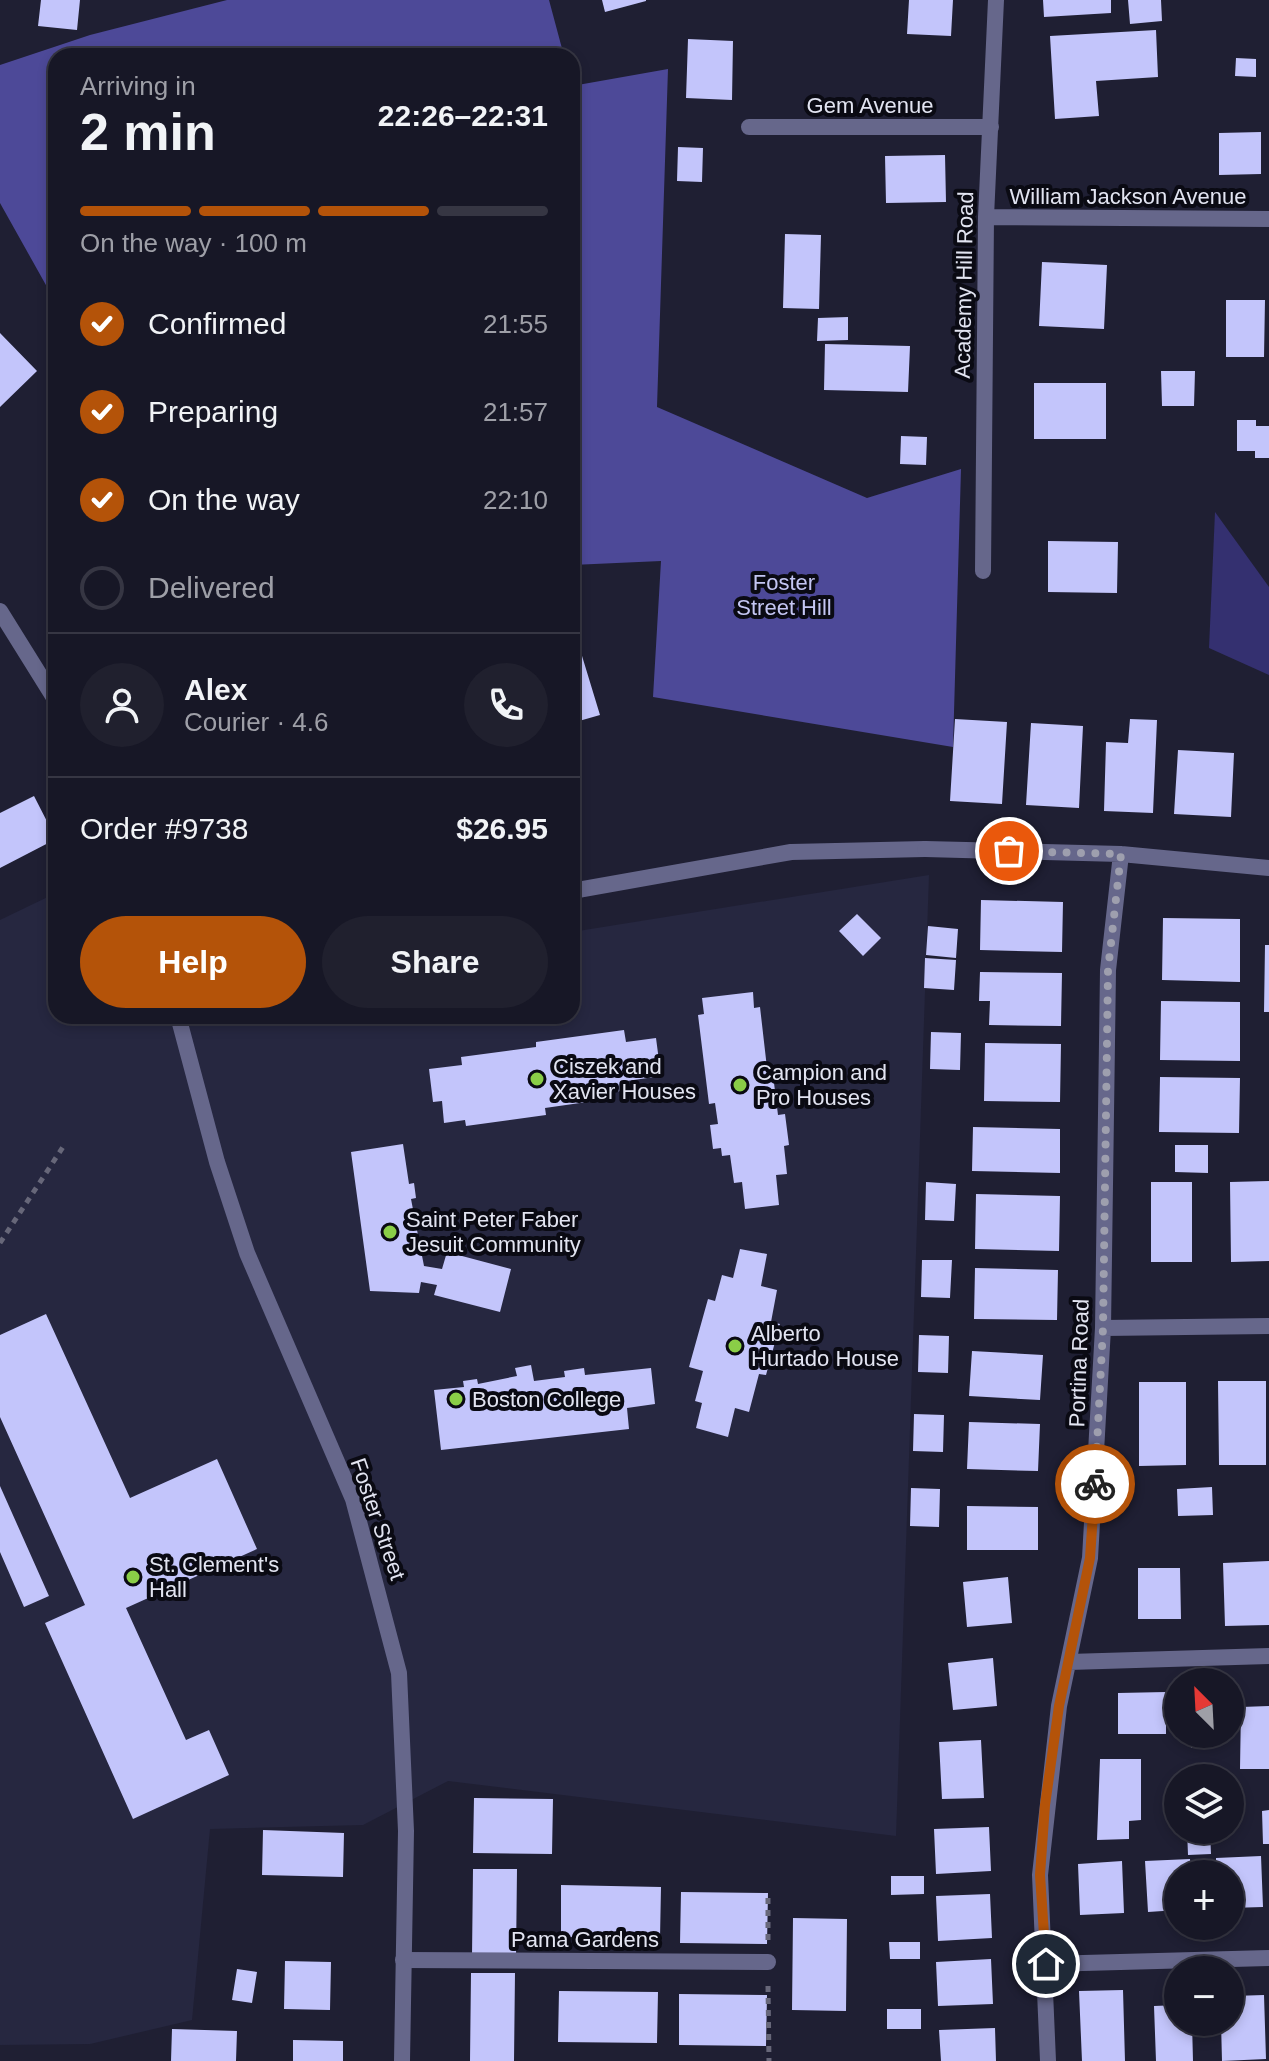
<!DOCTYPE html>
<html lang="en">
<head>
<meta charset="utf-8">
<style>
  :root { --surface:#171726; --page:#20202e; --text:#f1f3f6; --muted:#9e9fa7; --line:#363643; --accent:#b45309 }
  body { margin:0; font-family:Helvetica,sans-serif; background:var(--page); color:var(--text); height:100vh; display:flex; flex-direction:column; font-size:30px; white-space:nowrap }
  * { box-sizing:border-box; margin:0 }
  p { font-size:26px; color:var(--muted) }
  .icon { flex:none; width:44px; height:44px; fill:none; stroke:currentColor; stroke-width:2; stroke-linecap:round; stroke-linejoin:round }
  .map { position:relative; flex:1; overflow:hidden }
  .drawer { position:absolute; left:48px; top:48px; width:532px; height:976px; display:flex; flex-direction:column; background:var(--surface); border-radius:24px; box-shadow:0 4px 12px #0003,0 0 0 2px var(--line) }
  .drawer>* { flex:none }
  .needle { width:52px; rotate:336deg }
  .fabs { position:absolute; left:1164px; top:1668px; display:grid; gap:16px }
  .fabs a { display:grid; place-items:center; width:80px; height:80px; border-radius:50%; background:var(--surface); box-shadow:0 4px 12px #0003,0 0 0 2px var(--line); font-size:40px }
  .pin { position:absolute; display:grid; place-items:center; width:68px; height:68px; color:#fff; margin:-34px; border:4px solid #fff; border-radius:50%; box-shadow:0 2px 8px #0007 }
  .courier { position:absolute; display:grid; place-items:center; width:80px; height:80px; margin:-40px; border:6px solid #b45309; border-radius:50%; background:#fff; color:#222; box-shadow:0 2px 10px #0007 }
  .summary em { font-style:normal; font-weight:700 }
  .summary div { display:flex; flex-direction:column-reverse }
  .summary { display:flex; align-items:center; justify-content:space-between; height:136px; padding:0 32px }
  h1 { font-size:52px; font-weight:700; line-height:60px }
  .bar { display:grid; grid-template-columns:repeat(4,1fr); gap:12px 8px; align-content:center; height:96px; padding:0 32px }
  .bar i { height:10px; border-radius:6px; background:var(--line) }
  .bar .active { background:var(--accent) }
  .bar p { grid-column:span 4 }
  .line { display:flex; align-items:center; gap:20px; padding:0 32px; border-top:2px solid var(--line) }
  .line div { flex:1 }
  .round { display:grid; place-items:center; flex:none; width:84px; height:84px; border-radius:42px; background:var(--page) }
  ol { padding:0 32px; list-style:none }
  li { display:flex; align-items:center; gap:24px; height:88px }
  li p { margin-inline-start:auto }
  li .icon { padding:8px; border-radius:50%; background:var(--accent); color:#fff; stroke-width:4 }
  li:last-child { color:var(--muted) }
  li i { width:44px; height:44px; border:4px solid var(--line); border-radius:50% }
  .cta { display:flex; gap:16px; margin-top:auto; padding:16px 32px }
  .cta a { flex:1; height:92px; border-radius:48px; background:var(--accent); color:#fff; font-size:32px; font-weight:700; line-height:92px; text-align:center }
  .cta a+a { background:var(--page); color:var(--text) }
  .map>svg:first-child { display:block }
  .built { fill:#262740 }
  .green { fill:#343070 }
  .forest { fill:#4d4998 }
  .building { fill:#c3c5fb }
  .lines { fill:none; stroke-linecap:round; stroke-linejoin:round }
  .path { stroke:#676779; stroke-width:5; stroke-dasharray:6 6; stroke-linecap:butt }
  .pedestrian { stroke:#66678b; stroke-width:16 }
  .minor { stroke:#66678b; stroke-width:16 }
  .tertiary { stroke:#66678b; stroke-width:16 }
  .done { stroke:#9e9fae; stroke-width:8; stroke-dasharray:0 14.4 }
  .route { stroke:#b45309; stroke-width:10 }
  .poi-dot { fill:#8ace47; stroke:#0a0a13; stroke-width:3 }
  .labels { text-anchor:middle; dominant-baseline:central; stroke-width:8; stroke-linejoin:round; paint-order:stroke }
  .street-label { font-size:22px; fill:#e2e4f1; stroke:#0a0a13 }
  .park-label { font-size:22px; fill:#c4c6f3; stroke:#0a0a13 }
  .poi-label { font-size:22px; fill:#e2e4f1; stroke:#0a0a13; text-anchor:start }
</style>
</head>
<body>
<div class="map">
<svg width="1269" height="2061" viewBox="0 0 1269 2061">
  <rect width="100%" height="100%" fill="#1f1f33"/>
  <path class="built" d="M929 875 896 1836 448 1781 363 1825 210 1829 192 2020 90 2044 0 2045V920L56 893V1016H572V932Z"/>
  <path class="green" d="M1215 512 1269 587V675L1209 648Z"/>
  <path class="forest" d="M227 0H549L564 56H56V303L0 203V65L90 35Z
    M668 69 657 407 867 498 961 469 953 747 653 697 661 561 572 565V86Z"/>
  <path class="building" d="M41 0H80L77 30 38 26Z
    M602 0H646V1L605 12Z
    M909 0H953L951 36 907 34Z
    M1043 0H1111V13L1044 17Z
    M1128 0H1161L1162 21 1130 24Z
    M1156 30 1158 77 1096 81 1099 116 1055 119 1050 36Z
    M688 39 733 41 732 100 686 98Z
    M1236 58 1256 59V77L1235 76Z
    M1261 132V174L1219 175V133Z
    M678 147 703 148 702 182 677 181Z
    M945 155 946 202 886 203 885 156Z
    M785 234 821 235 819 309 783 308Z
    M1042 262 1107 265 1104 329 1039 326Z
    M1226 300H1265L1264 357H1226Z
    M848 317V340L817 341 818 318Z
    M0 333 37 371 0 407Z
    M825 344 910 346 908 392 824 390Z
    M1161 371H1195L1194 406H1162Z
    M1034 383H1106V439H1034Z
    M1237 420H1256V426H1269V458H1255V451H1237Z
    M901 436 927 437 926 465 900 464Z
    M1048 541 1118 542 1117 593 1048 592Z
    M579 646 600 715 572 723V648Z
    M955 719 1007 722 1002 804 950 801Z
    M1130 719 1157 720 1153 813 1104 811 1106 742 1128 743Z
    M1031 723 1083 726 1079 808 1026 805Z
    M1178 750 1234 753 1231 817 1174 814Z
    M34 796 56 839 0 868V813Z
    M981 900 1063 902 1062 952 980 950Z
    M857 914 881 938 863 956 839 931Z
    M1163 918 1240 919V982L1162 980Z
    M928 926 958 929 956 958 926 955Z
    M1265 945H1269V1012H1264Z
    M925 958 956 960 954 990 924 988Z
    M980 972 1062 973 1061 1026 989 1025 990 1001H979Z
    M753 992 754 1008 760 1007 767 1068 772 1067 778 1115 785 1114 789 1145 784 1146 787 1174 776 1175 779 1205 745 1209 742 1182 734 1183 730 1155 722 1156 721 1148 713 1149 710 1125 718 1124 715 1103 709 1104 698 1015 704 1014 702 998Z
    M1161 1001 1240 1002V1061L1160 1060Z
    M624 1030 626 1042 656 1038 661 1076 627 1081 628 1090 599 1094 601 1100 545 1108 546 1115 466 1126 465 1120 444 1123 442 1101 433 1102 429 1069 462 1065 461 1057 536 1047V1042Z
    M931 1032 961 1033 960 1070 930 1069Z
    M985 1043 1061 1044 1060 1102 984 1101Z
    M1160 1077 1240 1078 1239 1133 1159 1132Z
    M973 1127 1060 1129V1173L972 1171Z
    M403 1144 409 1184 414 1183 416 1198 411 1199 424 1266 442 1269 447 1252 511 1269 500 1312 434 1295 437 1285 421 1282 419 1293 370 1291 351 1152Z
    M1175 1145H1208V1173L1175 1172Z
    M1269 1181V1261L1231 1262 1230 1182Z
    M926 1182 956 1184 954 1221 925 1220Z
    M1151 1182H1192V1262H1151Z
    M976 1194 1060 1196 1059 1251 975 1249Z
    M740 1249 767 1254 761 1286 777 1290 771 1322 780 1324 766 1375 759 1374 749 1412 735 1408 728 1437 696 1428 702 1403 695 1401 703 1371 689 1367 708 1299 715 1301 722 1275 733 1278Z
    M922 1260H952L950 1298 921 1297Z
    M975 1268 1058 1270 1057 1320 974 1319Z
    M46 1314 130 1498 217 1459 257 1549 126 1608 186 1740 209 1730 229 1775 133 1819 45 1623 85 1605 0 1417V1335Z
    M919 1335 949 1336 948 1373 918 1372Z
    M972 1351 1043 1355 1040 1400 969 1396Z
    M531 1365 534 1381 565 1377 564 1371 584 1368 585 1375 651 1368 655 1404 627 1408 629 1429 441 1450 434 1390 464 1387 463 1381 477 1379 478 1384 517 1376 515 1368Z
    M1218 1381H1266V1465H1219Z
    M1139 1382H1186V1465L1139 1466Z
    M914 1414 944 1415 943 1452 913 1451Z
    M969 1422 1040 1424 1038 1471 967 1469Z
    M0 1486 49 1596 24 1607 0 1552Z
    M1212 1487 1213 1515 1178 1516 1177 1489Z
    M911 1488 940 1489 939 1527 910 1526Z
    M967 1506 1038 1507V1550H967Z
    M1269 1561V1625L1225 1626 1223 1563Z
    M1138 1568H1180L1181 1619H1138Z
    M1008 1577 1012 1623 967 1627 963 1582Z
    M993 1658 997 1706 953 1710 948 1663Z
    M1166 1692V1734H1118V1693Z
    M1269 1706V1769H1240L1241 1707Z
    M1190 1734H1212L1213 1747 1191 1748Z
    M981 1740 984 1798 942 1799 939 1742Z
    M1100 1759H1141V1820L1129 1821V1839L1097 1840Z
    M474 1798 553 1799 552 1854 473 1853Z
    M1269 1810V1844H1263L1262 1811Z
    M989 1827 991 1871 936 1874 934 1829Z
    M263 1830 344 1833 343 1877 262 1875Z
    M1187 1830H1210L1211 1854 1188 1855Z
    M1261 1856 1263 1907 1230 1908V1874H1216V1858Z
    M1190 1859 1191 1874H1178V1910L1148 1912 1145 1861Z
    M1122 1861 1124 1913 1080 1915 1078 1864Z
    M473 1869H517L516 1957 472 1956Z
    M891 1876H924V1894L891 1895Z
    M561 1885 661 1887 660 1938 561 1937Z
    M681 1892 768 1893 767 1944 680 1943Z
    M990 1894 992 1938 938 1941 936 1896Z
    M793 1918 847 1919 846 2011 792 2010Z
    M889 1942H920V1959H890Z
    M991 1959 993 2004 938 2006 936 1962Z
    M285 1961 331 1962 330 2010 284 2009Z
    M237 1969 257 1972 252 2003 232 2000Z
    M471 1973H515L514 2061H470Z
    M1123 1990 1125 2061H1082L1079 1991Z
    M559 1991 658 1992 657 2043 558 2042Z
    M679 1994 767 1995 766 2046 679 2045Z
    M1264 1995 1266 2059 1222 2061 1221 2022H1230V2015H1234L1233 1996Z
    M1178 2005V2022H1192L1193 2061H1156L1154 2006Z
    M887 2009H921V2029H887Z
    M995 2028 996 2061H941L939 2030Z
    M172 2029 237 2031 236 2061H171Z
    M293 2040 343 2041V2061H293Z"/>
  <g class="lines">
    <path class="path" d="M0 1243 65 1144
      M768 1940V1893
      M768 1986 769 2061"/>
    <path class="pedestrian" d="M572 891 791 852 925 849
      M403 1960 768 1962"/>
    <path class="minor" d="M749 127H991
      M986 217 1269 219
      M983 571 986 217 996 0
      M925 849 1121 854 1269 868
      M1103 1328 1269 1326
      M1069 1662 1269 1656
      M1046 1964 1269 1958
      M1048 2061 1040 1875 1059 1706 1090 1558 1103 1328 1108 970 1121 854"/>
    <path class="tertiary" d="M0 611 56 701
      M178 1016 217 1162 247 1253 353 1499 399 1673 406 1831 402 2061"/>
  </g>
  <g class="lines">
    <path class="done" d="M1009 851 1121 854 1108 970 1103 1328 1095 1484"/>
    <path class="route" d="M1046 1964 1040 1875 1045 1805 1059 1706 1090 1558 1095 1484"/>
  </g>
  <g class="poi-dot">
    <circle cx="537" cy="1079" r="8"/>
    <circle cx="740" cy="1085" r="8"/>
    <circle cx="390" cy="1232" r="8"/>
    <circle cx="735" cy="1346" r="8"/>
    <circle cx="456" cy="1399" r="8"/>
    <circle cx="133" cy="1577" r="8"/>
  </g>
  <g class="labels">
    <g class="street-label">
      <text x="870" y="105">Gem Avenue</text>
      <text x="1128" y="196">William Jackson Avenue</text>
      <text transform="translate(964 285) rotate(-89)">Academy Hill Road</text>
      <text transform="translate(1079 1363) rotate(-88)">Portina Road</text>
      <text transform="translate(378 1519) rotate(71)">Foster Street</text>
      <text x="585" y="1939">Pama Gardens</text>
    </g>
    <g class="park-label">
      <text x="784" y="582">Foster<tspan x="784" dy="25">Street Hill</tspan></text>
    </g>
    <g class="poi-label">
      <text x="553" y="1066">Ciszek and<tspan x="553" dy="25">Xavier Houses</tspan></text>
      <text x="756" y="1072">Campion and<tspan x="756" dy="25">Pro Houses</tspan></text>
      <text x="406" y="1219">Saint Peter Faber<tspan x="406" dy="25">Jesuit Community</tspan></text>
      <text x="751" y="1333">Alberto<tspan x="751" dy="25">Hurtado House</tspan></text>
      <text x="472" y="1399">Boston College</text>
      <text x="149" y="1564">St. Clement's<tspan x="149" dy="25">Hall</tspan></text>
    </g>
  </g>
</svg>
<div class="fabs">
<a><svg class="needle" viewBox="-14 -14 28 28"><path d="M0-13l5 13h-10z" fill="#e53935"/><path d="M0 13l5-13h-10z" fill="#9e9fa7"/></svg></a>
<a><svg class="icon" aria-label="layers" viewBox="0 0 24 24"><path d="M12 4l9 5-9 5-9-5zM3 14l9 5 9-5"/></svg></a>
<a>+</a>
<a>−</a>
</div>
<div class="pin" style="left:1009px;top:851px;background:#ea580c"><svg class="icon" aria-label="bag" viewBox="0 0 24 24"><path d="M5 8h14l-1 12H6zM9 8a3 3 0 0 1 6 0"/></svg></div>
<div class="pin" style="left:1046px;top:1964px;background:#1f2937"><svg class="icon" aria-label="home" viewBox="0 0 24 24"><path d="M3 11l9-7 9 7M6 9v11h12V9"/></svg></div>
<div class="courier" style="left:1095px;top:1484px"><svg class="icon" aria-label="bike" viewBox="0 0 24 24"><circle cx="6" cy="16" r="4"/><circle cx="18" cy="16" r="4"/><path d="M6 16l4-8h5l3 8M10 8l3 8H6M13 5h3"/></svg></div>
<section class="drawer">
<div class="summary"><div><h1>2 min</h1><p>Arriving in</p></div><em>22:26–22:31</em></div>
<div class="bar"><i class="active"></i><i class="active"></i><i class="active"></i><i></i><p>On the way · 100 m</p></div>
<ol>
<li><svg class="icon" aria-label="check" viewBox="0 0 24 24"><path d="M5 12l5 5 9-10"/></svg>Confirmed<p>21:55</p></li>
<li><svg class="icon" aria-label="check" viewBox="0 0 24 24"><path d="M5 12l5 5 9-10"/></svg>Preparing<p>21:57</p></li>
<li><svg class="icon" aria-label="check" viewBox="0 0 24 24"><path d="M5 12l5 5 9-10"/></svg>On the way<p>22:10</p></li>
<li><i></i>Delivered</li>
</ol>
<div class="line" style="height:144px"><a class="round"><svg class="icon" aria-label="person" viewBox="0 0 24 24"><circle cx="12" cy="8" r="4"/><path d="M4 21q1-7 8-7t8 7"/></svg></a><div><b>Alex</b><p>Courier · 4.6</p></div><a class="round"><svg class="icon" aria-label="phone" viewBox="0 0 24 24"><path d="M5 4h4l2 5-3 2q2 4 5 5l2-3 5 2v4C11 20 4 13 5 4z"/></svg></a></div>
<div class="line" style="height:104px"><div>Order #9738</div><b>$26.95</b></div>
<div class="cta"><a>Help</a><a>Share</a></div>
</section>
</div>
</body>
</html>
